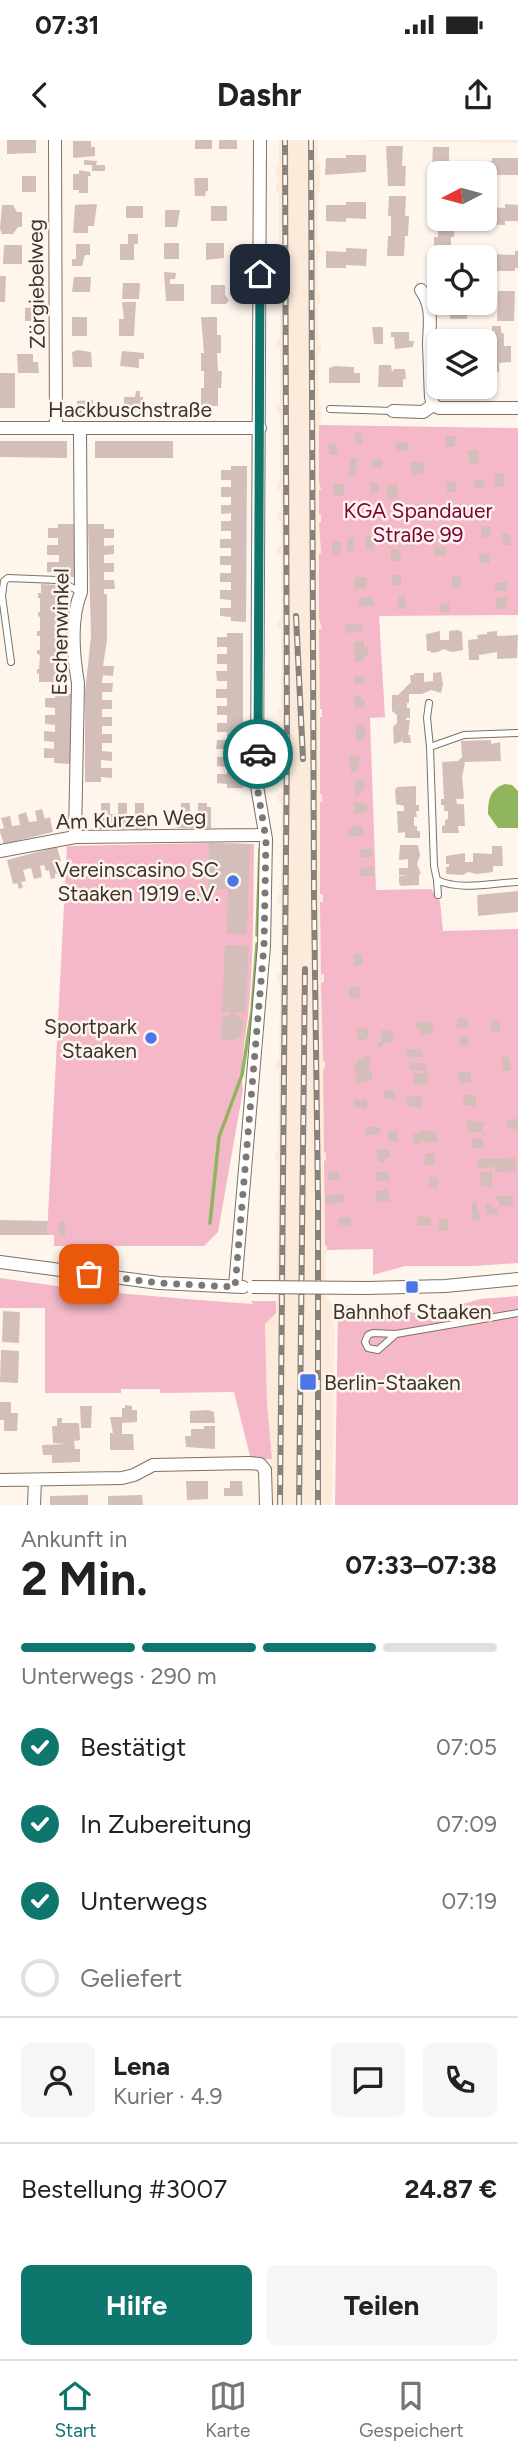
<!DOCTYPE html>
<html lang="de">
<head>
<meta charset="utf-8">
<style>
  :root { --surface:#fff; --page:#f6f6f6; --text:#222; --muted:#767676; --line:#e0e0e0; --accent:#0f766e }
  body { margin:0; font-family:Figtree,sans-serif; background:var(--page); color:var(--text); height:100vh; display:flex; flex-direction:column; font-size:26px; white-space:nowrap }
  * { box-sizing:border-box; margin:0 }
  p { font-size:23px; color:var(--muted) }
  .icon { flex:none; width:38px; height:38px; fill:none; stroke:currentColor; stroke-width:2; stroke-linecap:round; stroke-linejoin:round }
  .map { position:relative; height:1365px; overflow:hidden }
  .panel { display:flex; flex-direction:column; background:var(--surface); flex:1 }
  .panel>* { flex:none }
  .needle { width:46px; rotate:264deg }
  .tools { position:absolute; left:427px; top:21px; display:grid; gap:14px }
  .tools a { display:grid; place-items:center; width:70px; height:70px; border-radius:10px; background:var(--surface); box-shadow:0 2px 5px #0004; font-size:35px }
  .pin { position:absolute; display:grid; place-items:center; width:60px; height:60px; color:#fff; margin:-30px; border-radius:14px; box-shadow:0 4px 10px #0006 }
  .courier { position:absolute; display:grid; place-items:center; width:70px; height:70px; margin:-35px; border:5px solid #0f766e; border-radius:50%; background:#fff; color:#222; box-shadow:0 2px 9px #0007 }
  .overview em { font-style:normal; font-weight:700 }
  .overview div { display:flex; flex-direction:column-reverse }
  .overview { display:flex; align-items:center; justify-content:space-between; height:119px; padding:0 21px }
  h1 { font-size:46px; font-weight:700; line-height:52px }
  .bar { display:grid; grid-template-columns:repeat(4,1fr); gap:10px 7px; align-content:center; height:84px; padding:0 21px }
  .bar i { height:9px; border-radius:5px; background:var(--line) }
  .bar .on { background:var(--accent) }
  .bar p { grid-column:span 4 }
  .line { display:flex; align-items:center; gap:18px; padding:0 21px; border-top:2px solid var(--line) }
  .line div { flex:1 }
  .round { display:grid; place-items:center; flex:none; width:74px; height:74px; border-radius:10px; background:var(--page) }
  ol { padding:0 21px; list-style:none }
  li { display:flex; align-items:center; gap:21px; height:77px }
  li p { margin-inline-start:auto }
  li .icon { padding:7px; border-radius:50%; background:var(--accent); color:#fff; stroke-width:4 }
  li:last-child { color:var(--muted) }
  li i { width:38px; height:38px; border:4px solid var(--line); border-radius:50% }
  .button { display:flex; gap:14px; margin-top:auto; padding:14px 21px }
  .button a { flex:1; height:80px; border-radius:10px; background:var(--accent); color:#fff; font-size:28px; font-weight:700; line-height:80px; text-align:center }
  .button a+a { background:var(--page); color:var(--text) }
  .status { display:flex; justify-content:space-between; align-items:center; height:49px; padding:0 35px; background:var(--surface); direction:ltr }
  .status svg { height:19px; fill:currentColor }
  header { display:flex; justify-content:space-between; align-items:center; height:91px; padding:0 21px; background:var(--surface); font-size:32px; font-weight:700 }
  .tabs { display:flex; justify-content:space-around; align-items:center; height:98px; border-top:2px solid var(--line); background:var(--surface); font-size:19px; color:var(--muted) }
  .tabs a { display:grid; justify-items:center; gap:4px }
  .tabs .on { color:var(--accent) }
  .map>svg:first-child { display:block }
  .built { fill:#fcebdb }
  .green { fill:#f4b8c8 }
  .water { fill:#90b55f }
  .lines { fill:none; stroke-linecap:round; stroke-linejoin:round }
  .stream { stroke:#90b55f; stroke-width:3.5 }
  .building { fill:#d3beba }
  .lane-casing { stroke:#7e7164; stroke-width:8 }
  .street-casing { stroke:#7e7164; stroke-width:14 }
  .lane { stroke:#fff; stroke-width:6 }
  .street { stroke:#fff; stroke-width:12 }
  .rail-casing { stroke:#89827b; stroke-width:6 }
  .rail { stroke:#fef5ed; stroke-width:3.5; stroke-dasharray:10; stroke-linecap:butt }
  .street-bridge-casing { stroke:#7e7164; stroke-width:14; stroke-linecap:butt }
  .street-bridge { stroke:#fff; stroke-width:12 }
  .done { stroke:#7f7872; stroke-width:7; stroke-dasharray:0 12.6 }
  .route { stroke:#0f766e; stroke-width:9 }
  .poi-dot { fill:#4b76e9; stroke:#fef5ed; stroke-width:2.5 }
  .labels { text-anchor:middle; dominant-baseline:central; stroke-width:5; stroke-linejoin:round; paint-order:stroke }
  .street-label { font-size:21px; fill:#3b352f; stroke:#fef5ed }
  .park-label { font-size:21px; fill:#7b033d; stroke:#fef5ed }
  .poi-label { font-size:21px; fill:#3b352f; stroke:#fef5ed; text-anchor:end }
</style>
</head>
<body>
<div class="status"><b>07:31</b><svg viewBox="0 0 49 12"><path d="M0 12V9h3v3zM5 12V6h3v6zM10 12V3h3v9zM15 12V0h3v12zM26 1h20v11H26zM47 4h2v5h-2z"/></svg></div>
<header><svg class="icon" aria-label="back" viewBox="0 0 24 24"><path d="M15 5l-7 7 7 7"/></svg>Dashr<svg class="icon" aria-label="share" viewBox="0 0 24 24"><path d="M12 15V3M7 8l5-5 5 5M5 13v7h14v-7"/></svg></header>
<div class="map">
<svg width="518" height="1365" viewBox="0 0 518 1365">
  <rect width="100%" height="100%" fill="#fef5ed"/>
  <path class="built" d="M279 0H318V23L320 24V52H318V105H320V114H318V155H320V164H318V205H321V214H318L319 265H321L319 341 321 342V383H319L321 414H319V480H322V489L319 490 322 654V662L320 663V753L323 754 324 842 321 843 323 920 325 921V929L323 930 324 1012H326V1021L324 1022 325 1105 327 1106V1114L325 1115 326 1157 335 1170 332 1365H273L267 1264 265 1184 276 1173 278 1021H275V1013L278 1012 279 930 276 929V920H279L280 843 277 842V834H280L281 764 278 763V755L281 754V663L278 662V654L281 653V578L278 577V569L281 568V489H278V481H281V414H277V406H281V381H277V373L281 372V351L277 350V342L280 341V274L277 273V265H280V207H277V199L280 198 279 124 276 123V115L279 114V52H276V43H279V35H276V26H279Z
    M326 0H518V3Z"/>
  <path class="green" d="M319 285 518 288V475L379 476 385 577 370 578 376 750 431 749 440 761 443 791 518 789V1123L474 1126H405L373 1135V1109L327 1110V1106H325L324 1021 326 1020V1013L324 1012 323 929 325 928V921H323L321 843 324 842V834H321L320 762H323V754H320V662H322V654H320V577H322V569H320L319 489H322L319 478V414L321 413 319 383 321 382V375L319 374V350H321L319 342Z
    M209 703 254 704C253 758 254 812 249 865 247 894 239 922 243 950L218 1092 204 1106H54V1095H47L67 706Z
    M0 1138C83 1151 168 1158 253 1164L251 1161H276V1173L265 1184 267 1264 272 1319 251 1320 234 1252 160 1253V1249H121V1253H45V1168H0Z
    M518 1156V1365H335L338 1165 396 1169 419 1174 440 1171 480 1159Z"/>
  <path class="water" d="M505 644 512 645 518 651V688H498L488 674C488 659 490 649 505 644Z"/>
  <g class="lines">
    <path class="stream" d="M257 795 260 709
      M210 1083 219 997 242 935 252 871 257 804"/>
  </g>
  <path class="building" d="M7 0H36V13L7 14Z
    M195 0H212V9H195Z
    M219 0H237V9H219Z
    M73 1H91V7H95V16L73 18Z
    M386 6H403L402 26H406L405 46H388Z
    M433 7H449V27H453V33H439V47H435L436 27H432Z
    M346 15H366V32L325 35 326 18H346Z
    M492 18H518V35H492V38H485V33H472V21H492Z
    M84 20 97 21 96 25H105V31H92V25H84Z
    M79 30 90 32 91 36H88V53H79V50H73V34H79Z
    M22 36H36V52H22Z
    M194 38H208V51H206L205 56H195Z
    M389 56H406L405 76H409L408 96H405L404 116H387L388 96H391V76H388Z
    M346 62H366V79L346 78V82L326 81V65H346Z
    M97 64 94 86H88V93H73L75 65Z
    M505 64 518 65V81H505V85L475 84V79H485V67L505 68Z
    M2 65H13L17 72H22V87H18L13 94H2L0 89Z
    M126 66H143V78H126Z
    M211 66H227V81H211Z
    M165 70H180L177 87H165Z
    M438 79H455L454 97H451V117H434V97H438Z
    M128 94H138V104H134V120H120V104H128Z
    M164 103H179V119H164Z
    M206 103H224V118L206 120Z
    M76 104H90V115H85L82 126H72V119H76Z
    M4 105H22V124H3Z
    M346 108 367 109 366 126 346 125V128H326V111L346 112Z
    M515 111H518V128H515V131H485V114L515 115Z
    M164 132 176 133 175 139H170V144H184V161H166Z
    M0 136H6L5 162H0Z
    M74 137H91L90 152H72Z
    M123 143H140L139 159H122Z
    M211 145H225V155L229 160 226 164H211Z
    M498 151H515L514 181H497Z
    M122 162H136L134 196H119V179H124Z
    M451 163H468L467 179H450Z
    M40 167V181H25V168Z
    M72 177H87V196H72Z
    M201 177H217V195H221V213H217L218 231H222L221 248H218V266H201V248H204V231H201V213H204Z
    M492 186H501V192L504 194V206H511V222L499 223V232H494L493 194 495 191H492Z
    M372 187H383V204H374Z
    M459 191 470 193V201H451V193Z
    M391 192H409V201H414L413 207 395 209 394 197H391Z
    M78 210 91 212 92 227H73L72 212Z
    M122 211 144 213V219H139V228L120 226Z
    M17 214H33V222H38L39 233H18Z
    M379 225H391L392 232 394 229H405L406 239H403V247H378Z
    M335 226 354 227V233H360V243H329V228Z
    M0 233H15V268H0Z
    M136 251H140V257H143V271H124V257H135Z
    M93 260V273H77V261Z
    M355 293H362V304H355Z
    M446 296H455V307H446Z
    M0 301H67V318L0 317Z
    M95 301H173V318H95Z
    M408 302 409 311H396L395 303Z
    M329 304 337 305V315H329Z
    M468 310H478L479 324 470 325Z
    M350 318 357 319 356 335H349Z
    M372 319 383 320 382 328 371 327Z
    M411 322H424V334H412Z
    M231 326H247L246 482 231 481V477L220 476V468H231V460L220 459V450H231V442H220V433H231V425H220V416H231V408H220V399H231V391H221V381H231V373L221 374V365H231V357H221V347H231V340H221V330H231Z
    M495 333H504V347H495Z
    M484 340 485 347 474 348V341Z
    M370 342 379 343 378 353H370Z
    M446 342H456V352H447Z
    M334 344H344V356H334Z
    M387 345H398V359H387Z
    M58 384H74L75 437 59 436V432H47V422H59V415H47V405H58V398H48V388H58Z
    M88 384H104V389H114V398H104V406L114 405V414L104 415V423H114V432H104V440H114L115 449H104V454H107V500L103 526H114L113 536 103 535 102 543H113L112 552H102V560H112V569H102V577H112V586H102V594H112V603H102V611L112 612V621L101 620V628H112V638L101 637V642H85V553L91 496Z
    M481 386 490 387V398L481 397Z
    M406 392H415L414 406H405Z
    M502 393H510L511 405H503Z
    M366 396H374V409H366Z
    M348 398H354L353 412H347Z
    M332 402H341L340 415H332Z
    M434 407H446V416H434Z
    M391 409H400L401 421H391Z
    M479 414H490V423H480Z
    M392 435H401V445H392Z
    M452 435H461L460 447H452Z
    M354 437H367L366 449H354Z
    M507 442V451H495V443Z
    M41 444 57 445 56 542H39V533L37 534V529H39L40 515 37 514V510H40V496H37V491H40V477L38 476V472H40V458H38V453H41Z
    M373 457 374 466H359L358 458Z
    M398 457H406V468L398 467Z
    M496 457H508L506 469H496Z
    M449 463 450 472H440L439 464Z
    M345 484 362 485V492L346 493Z
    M458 490 462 492 463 510 452 512 443 509 438 512 431 513V511H427L426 494 440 491V500H449V491Z
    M497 491V496L518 495 517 518 497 519V512L479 515V520H469L468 500 478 499 477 495 487 494V492Z
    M227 493H243V648H227V644L217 643V634H227V627L217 626V617H227V609H216L217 600H227V592H217V583H227V575H217V566H227V558H216V549H227V541H217L216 531H227V524H217V514H227V507H217V497H227Z
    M354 501H364V508L368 507V516H364V522H355Z
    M441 532 443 544 441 553 431 550 422 554H409V563H407V568H410V578H406V580H410L408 595H410L411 603H403V601L394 604 393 587 397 583V575L392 571V555H398L411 542 410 535H414V533H424V542L433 541V533Z
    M354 536H365V544H354Z
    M56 554H71L70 624 54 623V618H44V608L54 609V602L44 601V591L55 592V585L45 584V575H55V568L45 567V558H55Z
    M354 556H361V560H365V567H354Z
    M356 585H362L363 590 366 589V598H363V601H356Z
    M491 600V604L500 602 501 621 465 622 462 638 464 656 463 659H456L457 664H464L465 686H458L459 693H442V686L445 685V680L448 679V671H444V665H441V659H444L442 622 458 621 462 617 461 601Z
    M360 615 358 631 351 632 349 616Z
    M364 639 365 650H361V655L355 656V640Z
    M416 646V665H419V671H416L417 677H414V686H417V691H420V698H405V692L398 693 397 671H404V666L396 664 395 650 397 647Z
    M355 662 367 664V671L353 675Z
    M101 663H110V674H118V663H127V674H135V663H144V674H148V689H97V674H101Z
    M181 663H190V674L198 673V663H207V667H211V688H177V674H181Z
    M42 669 45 679 50 677 53 692 4 704 0 692V689L4 688 1 678 10 676 12 686 20 685 18 675 26 672 29 682 37 681 35 671Z
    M352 686H363V696H348V689H352Z
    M209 703 250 704 247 794H227L228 749H208Z
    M400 705H418L420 715 417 724 421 734H419V745L401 746 399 743V736L408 735H399V728H408V719L399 720Z
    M492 706H502L503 726H493V732L477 734 468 732 463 735 446 734V727H449V724H446V716L465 713V722H473V713L492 714Z
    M57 707 61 721 56 722 59 733 55 734V738L51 739 49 730 46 731 44 725 40 726 42 737 34 739 31 728 23 730 26 741 21 742 23 747 19 749 17 743 13 744 7 720Z
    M360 709H372V717H360Z
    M373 726 374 736H360V728Z
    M518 751V772L478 776 477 755Z
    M225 805 249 806 245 873 235 872V875H240V879H244L243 889 239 898 232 900 221 899 222 878 230 875V872H222Z
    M354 814H362L363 825 354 826Z
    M349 847H359L360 858H349Z
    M457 878H467L468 887 457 888Z
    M491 881H500V891H491Z
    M416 882H434V890H432V894H421L419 887H416Z
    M357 888 368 889V897L364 901H357Z
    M381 890 394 892 393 902 383 903 382 907H378V903H381Z
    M459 901a5 5 0 1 1 10 0a5 5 0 1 1-10 0Z
    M407 909H422V917H407Z
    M365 916H370L369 932H372V939H367L366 943 356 942V933L360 932 354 931V924H357V919H365Z
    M502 916H508V920H510L511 931H503Z
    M410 922 427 924V931L409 930Z
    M458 932H471V943H459Z
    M414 933H429L427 945 414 944Z
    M384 950 395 951V959H384Z
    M463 955H476V966L464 965Z
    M422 956V968L407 966V957Z
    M367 959V969L354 967V960Z
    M467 979H472V982H484L482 990 485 996 480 992H471V990H467Z
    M507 979H518L517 989H507Z
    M365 987H380V994L365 995Z
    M388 991H398V1002L388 1001Z
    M419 991H433V993L437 994V1002H421V1004H413V994H419Z
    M483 998V1005H486V1007L472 1008 471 999Z
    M377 1009 390 1010V1018H385V1023H378Z
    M425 1013H435V1025H424Z
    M515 1018 516 1031 495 1032V1027L478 1028 477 1019Z
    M339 1031V1040H328V1032Z
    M376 1032H389V1041H376Z
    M480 1032H492V1046H481Z
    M429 1037H438V1047H429Z
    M388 1050 390 1061 376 1062V1051Z
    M343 1054 344 1062 326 1064V1056Z
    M495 1056H513V1066H499V1060H495Z
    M476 1062 481 1080 473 1081 471 1063Z
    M486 1064H491L492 1069 498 1067V1074H486Z
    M417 1075 431 1078V1085H417Z
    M351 1077V1086L339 1085 338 1078Z
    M439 1079H448V1091H439Z
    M0 1080 48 1081 47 1095H0Z
    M59 1082H66L65 1096 58 1095Z
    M3 1171 20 1172 19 1203 2 1202Z
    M1 1210 19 1211 18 1243 0 1242Z
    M0 1262H11V1273H18L17 1291H4V1280H0Z
    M125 1265 132 1266V1270H137V1282L122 1283V1294H133L134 1310H110V1293H113L110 1277H122V1268H125Z
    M80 1266H92L91 1288H81Z
    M208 1270 214 1272 215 1283H190V1271Z
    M57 1278H62V1283H79L80 1300 74 1301 75 1309H80V1322L52 1323V1315H43L42 1305 66 1304 53 1303 52 1286H57Z
    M204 1286H215V1309L186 1307 185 1296H191V1289H204Z
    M186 1341H208V1359L187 1360Z
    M230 1341H242L243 1356H224V1348H230Z
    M88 1355V1365H50V1356Z
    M142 1355 143 1365H108V1356Z"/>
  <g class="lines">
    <defs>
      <path id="lane" d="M330 269 393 271
        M11 522 2 456 4 441 8 438 57 440 81 452
        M429 563 427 578 430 607
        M518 593 464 595 430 607 434 726 437 740C460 751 492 743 518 742
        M437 740 438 755
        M396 1194 378 1210 368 1208 365 1202 368 1195 373 1193 396 1194 518 1173"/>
      <path id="street" d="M55 0 56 288
        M421 150C434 168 429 185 429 206 430 223 430 240 431 257L433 265
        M433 265 439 268H518
        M393 271 423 272 433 265
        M0 288H260
        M75 697 78 543C73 514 70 479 81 452L80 288
        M0 711 75 697 265 695
        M0 1122 159 1143 243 1147
        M235 1147 264 806 266 699 257 646 260 0
        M367 1148 445 1146 518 1139
        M0 1340 122 1338 134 1335 153 1325 249 1323 260 1324 265 1330 266 1365
        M34 1365 35 1340"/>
    </defs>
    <use href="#lane" class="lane-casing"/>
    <use href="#street" class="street-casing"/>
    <use href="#lane" class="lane"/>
    <use href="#street" class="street"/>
    <defs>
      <path id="rail" d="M311 0 314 759 318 1059V1365
        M296 476 303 619
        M280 1365 287 603 285 0
        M299 1365 305 829"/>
    </defs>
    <use href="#rail" class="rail-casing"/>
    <use href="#rail" class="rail"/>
    <defs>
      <path id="street-bridge" d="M252 1147 367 1148"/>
    </defs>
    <use href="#street-bridge" class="street-bridge-casing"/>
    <use href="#street-bridge" class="street-bridge"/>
  </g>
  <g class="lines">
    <path class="done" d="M89 1134 159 1143 235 1147 264 806 266 699 257 646 258 614"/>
    <path class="route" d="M258 614 260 134"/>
  </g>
  <g class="poi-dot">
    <circle cx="233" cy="741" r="7"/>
    <circle cx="151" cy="898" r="7"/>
    <rect x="405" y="1140" width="14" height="14" rx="3.5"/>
    <rect x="299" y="1233" width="18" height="18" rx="3.5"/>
  </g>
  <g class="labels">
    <g class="street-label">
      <text transform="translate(36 144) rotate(-91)">Zörgiebelweg</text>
      <text x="130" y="269">Hackbuschstraße</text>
      <text transform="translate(60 492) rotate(-89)">Eschenwinkel</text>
      <text transform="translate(131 679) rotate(-2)">Am Kurzen Weg</text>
    </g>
    <g class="park-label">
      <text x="418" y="370">KGA Spandauer<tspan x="418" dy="24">Straße 99</tspan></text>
    </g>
    <g class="poi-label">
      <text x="219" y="729">Vereinscasino SC<tspan x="219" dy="24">Staaken 1919 e.V.</tspan></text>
      <text x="137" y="886">Sportpark<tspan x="137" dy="24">Staaken</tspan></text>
      <text x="412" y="1171" text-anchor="middle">Bahnhof Staaken</text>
      <text x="324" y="1242" text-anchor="start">Berlin-Staaken</text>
    </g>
  </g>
</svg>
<div class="tools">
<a><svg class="needle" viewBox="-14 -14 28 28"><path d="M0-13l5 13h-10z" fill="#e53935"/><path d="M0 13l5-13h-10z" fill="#767676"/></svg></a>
<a><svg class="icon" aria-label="locate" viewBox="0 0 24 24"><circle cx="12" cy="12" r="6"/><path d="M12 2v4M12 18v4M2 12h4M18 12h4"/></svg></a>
<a><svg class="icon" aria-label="layers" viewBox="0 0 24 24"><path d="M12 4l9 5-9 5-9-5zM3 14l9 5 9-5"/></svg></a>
</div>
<div class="pin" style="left:89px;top:1134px;background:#ea580c"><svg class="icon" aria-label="bag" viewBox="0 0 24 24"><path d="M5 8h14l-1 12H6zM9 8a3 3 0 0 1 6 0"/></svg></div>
<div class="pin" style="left:260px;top:134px;background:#1f2937"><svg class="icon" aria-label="home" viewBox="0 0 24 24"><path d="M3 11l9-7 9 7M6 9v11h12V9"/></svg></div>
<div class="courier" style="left:258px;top:614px"><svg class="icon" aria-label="car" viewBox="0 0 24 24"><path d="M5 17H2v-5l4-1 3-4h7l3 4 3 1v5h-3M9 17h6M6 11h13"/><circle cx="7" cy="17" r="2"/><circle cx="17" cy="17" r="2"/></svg></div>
</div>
<section class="panel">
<div class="overview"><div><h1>2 Min.</h1><p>Ankunft in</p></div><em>07:33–07:38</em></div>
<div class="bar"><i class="on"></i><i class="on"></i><i class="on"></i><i></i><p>Unterwegs · 290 m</p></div>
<ol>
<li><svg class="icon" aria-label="check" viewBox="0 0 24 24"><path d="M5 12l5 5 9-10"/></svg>Bestätigt<p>07:05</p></li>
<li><svg class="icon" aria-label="check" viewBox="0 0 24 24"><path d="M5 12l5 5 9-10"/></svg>In Zubereitung<p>07:09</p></li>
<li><svg class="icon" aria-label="check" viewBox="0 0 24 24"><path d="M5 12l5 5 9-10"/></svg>Unterwegs<p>07:19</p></li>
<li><i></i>Geliefert</li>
</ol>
<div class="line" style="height:126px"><a class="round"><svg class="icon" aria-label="person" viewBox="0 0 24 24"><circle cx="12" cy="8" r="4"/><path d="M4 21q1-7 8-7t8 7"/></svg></a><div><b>Lena</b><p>Kurier · 4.9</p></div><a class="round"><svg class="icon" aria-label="chat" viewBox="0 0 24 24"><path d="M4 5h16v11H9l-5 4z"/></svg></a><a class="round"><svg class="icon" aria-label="phone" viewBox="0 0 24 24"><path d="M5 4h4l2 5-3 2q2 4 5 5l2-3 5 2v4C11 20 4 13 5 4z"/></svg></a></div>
<div class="line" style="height:91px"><div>Bestellung #3007</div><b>24.87 €</b></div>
<div class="button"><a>Hilfe</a><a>Teilen</a></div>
</section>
<nav class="tabs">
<a class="on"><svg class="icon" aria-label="home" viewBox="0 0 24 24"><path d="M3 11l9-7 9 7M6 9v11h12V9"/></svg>Start</a>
<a><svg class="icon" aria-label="map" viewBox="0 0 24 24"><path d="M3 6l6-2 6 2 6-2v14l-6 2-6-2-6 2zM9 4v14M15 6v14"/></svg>Karte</a>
<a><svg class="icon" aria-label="saved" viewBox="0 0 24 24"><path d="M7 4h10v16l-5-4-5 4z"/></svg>Gespeichert</a>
</nav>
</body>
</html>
